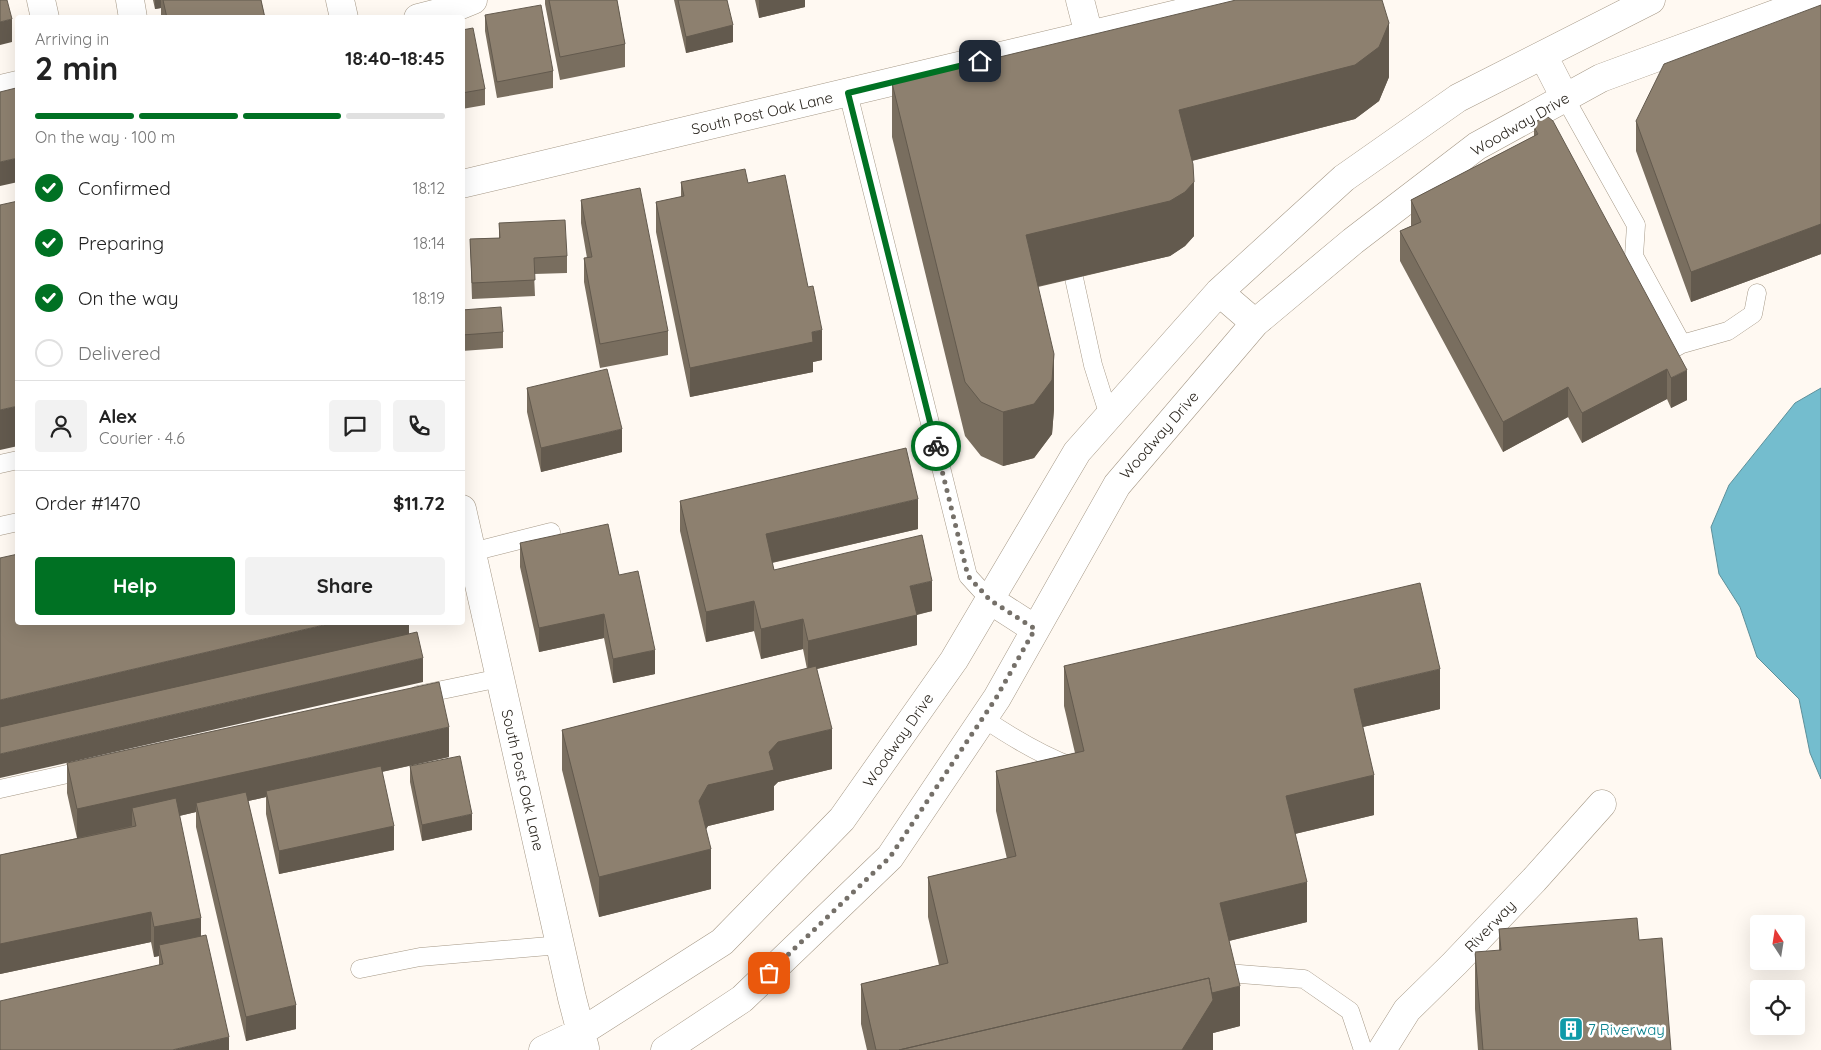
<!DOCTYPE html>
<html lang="en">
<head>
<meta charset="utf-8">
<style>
  :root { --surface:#fff; --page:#f2f2f2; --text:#222; --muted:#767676; --line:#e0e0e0; --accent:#007123 }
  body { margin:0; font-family:Quicksand,sans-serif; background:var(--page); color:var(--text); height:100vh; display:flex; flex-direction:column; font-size:19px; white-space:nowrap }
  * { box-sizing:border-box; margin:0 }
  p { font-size:16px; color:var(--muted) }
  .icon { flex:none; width:28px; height:28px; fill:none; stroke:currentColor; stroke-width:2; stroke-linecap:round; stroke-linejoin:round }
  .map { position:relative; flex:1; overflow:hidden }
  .side { position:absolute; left:15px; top:15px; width:450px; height:610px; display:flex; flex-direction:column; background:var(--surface); border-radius:5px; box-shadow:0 5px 20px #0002 }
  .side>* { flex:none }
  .needle { width:32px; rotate:348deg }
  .tools { position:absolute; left:1750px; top:915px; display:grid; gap:10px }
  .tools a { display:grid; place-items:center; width:55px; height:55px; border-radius:5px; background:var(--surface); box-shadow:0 5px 20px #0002; font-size:25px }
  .pin { position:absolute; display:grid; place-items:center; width:42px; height:42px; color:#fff; margin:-21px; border-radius:10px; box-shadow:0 2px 8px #0006 }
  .courier { position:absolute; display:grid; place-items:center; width:50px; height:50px; margin:-25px; border:4px solid #007123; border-radius:50%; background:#fff; color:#222; box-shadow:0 1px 6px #0007 }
  .headline em { font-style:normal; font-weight:700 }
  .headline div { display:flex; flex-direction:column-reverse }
  .headline { display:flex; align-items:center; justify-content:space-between; height:85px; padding:0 20px }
  h1 { font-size:32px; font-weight:700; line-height:38px }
  .bar { display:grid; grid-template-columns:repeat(4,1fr); gap:8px 5px; align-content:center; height:60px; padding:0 20px }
  .bar i { height:6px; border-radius:4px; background:var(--line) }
  .bar .selected { background:var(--accent) }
  .bar p { grid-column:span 4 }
  .line { display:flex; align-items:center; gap:12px; padding:0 20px; border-top:1px solid var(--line) }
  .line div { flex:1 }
  .round { display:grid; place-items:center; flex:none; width:52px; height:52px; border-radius:5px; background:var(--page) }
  ol { padding:0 20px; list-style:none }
  li { display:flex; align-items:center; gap:15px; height:55px }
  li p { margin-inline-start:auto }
  li .icon { padding:5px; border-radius:50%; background:var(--accent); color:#fff; stroke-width:4 }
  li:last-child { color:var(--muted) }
  li i { width:28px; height:28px; border:2px solid var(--line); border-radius:50% }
  .button { display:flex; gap:10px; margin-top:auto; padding:10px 20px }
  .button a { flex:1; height:58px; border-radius:5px; background:var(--accent); color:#fff; font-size:20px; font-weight:700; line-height:58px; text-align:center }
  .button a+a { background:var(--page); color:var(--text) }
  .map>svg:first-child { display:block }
  .water { fill:#74bdce; stroke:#5e909a }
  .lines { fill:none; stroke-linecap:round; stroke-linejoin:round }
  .lane-casing { stroke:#a59886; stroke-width:19 }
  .street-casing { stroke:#a59886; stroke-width:29 }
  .secondary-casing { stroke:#a59886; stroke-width:29 }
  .lane { stroke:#fff; stroke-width:18 }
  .street { stroke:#fff; stroke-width:28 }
  .secondary { stroke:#fff; stroke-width:28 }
  .wall { fill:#796e5f }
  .shaded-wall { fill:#635a4e }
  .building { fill:#8d806f; stroke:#635a4e }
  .done { stroke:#757069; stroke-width:5; stroke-dasharray:0 9 }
  .route { stroke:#007123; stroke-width:6 }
  .labels { text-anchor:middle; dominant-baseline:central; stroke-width:5; stroke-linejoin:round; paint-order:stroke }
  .street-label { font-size:15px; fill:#2b261f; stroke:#fff }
  .culture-label { font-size:15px; fill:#0d838f; stroke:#fff; text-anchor:start }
</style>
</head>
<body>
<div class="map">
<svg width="1821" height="1050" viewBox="0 0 1821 1050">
  <rect width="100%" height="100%" fill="#fff9f2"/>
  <path class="water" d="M1821 388V779L1810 753 1799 699 1757 657 1740 607 1719 574 1711 527 1729 485 1795 403Z"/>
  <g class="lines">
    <defs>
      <path id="lane" d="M848 93 968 576 990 600
        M1565 98 1636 225 1634 256 1682 344
        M1074 278 1093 365 1109 416
        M1673 349 1682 344 1728 331 1753 314 1757 293
        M0 464 18 460
        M0 526 18 522
        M472 552 551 532
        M418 695 500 678
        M983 718C1011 737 1041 755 1073 767
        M0 789 90 769
        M360 969 420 957 560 945
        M1227 973 1304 979 1350 1011 1363 1050"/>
      <path id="street" d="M41 0 45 18
        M130 0 133 18
        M340 0 344 18
        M1080 0 1089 35
        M418 18 446 11 473 0
        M0 89 18 85
        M1382 1050 1407 1010 1455 963 1534 880 1602 804"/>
      <path id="secondary" d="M1543 55 1565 98
        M462 184 1236 0
        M1219 292 1255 323
        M462 509 572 998 585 1048
        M990 600 1035 629
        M543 1050 581 1032 722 942 842 819 954 660 1077 452 1219 292 1344 178 1458 98 1651 0
        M665 1050 742 999 890 857 997 698 1117 485 1255 323 1353 241 1477 146 1601 78 1813 0"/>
    </defs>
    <use href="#lane" class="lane-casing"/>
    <use href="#street" class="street-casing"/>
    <use href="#secondary" class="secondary-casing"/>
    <use href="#lane" class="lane"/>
    <use href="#street" class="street"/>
    <use href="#secondary" class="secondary"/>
  </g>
  <path class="wall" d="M153 0H261L265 18H161V8L155 9Z
    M545 0H617L625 44V67L560 80 545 4Z
    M674 0H727L733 42 686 53Z
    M755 0H805V7L759 18Z
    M1821 5V254L1691 302 1636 151V121Z
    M485 15 553 71V88L497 98 485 31Z
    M462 30 485 89V105L462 109Z
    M1389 77 1379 101 1355 119 1192 161 1194 236 1185 246 1170 256 1038 287 1054 409 1052 434 1034 458 1003 466 981 456 965 436 892 137V83Z
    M1534 127 1687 400 1671 408 1667 399 1582 443 1568 417 1503 452 1400 261V231L1411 226V200L1534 136Z
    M681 182 748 183 822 360 813 362V372L690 397 656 232V202L681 197Z
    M581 200 668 331V355L600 368 584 282V258H587L581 223Z
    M499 223 567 256V273L534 274 535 296 472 299 470 239 499 238Z
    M462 310 503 332V348L462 351Z
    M527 388 622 452 541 472 527 412Z
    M680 501 918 529 772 563 774 570 932 611 917 615V645L817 669 832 769 778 782 774 786V810L708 826 706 829 711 889 599 917 562 770V730L807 669 803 649 761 659 754 631 706 642 680 531Z
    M520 543 619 575 655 674 613 683 604 638 539 652 520 567Z
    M1064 666 1440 709 1363 727 1374 815 1295 834 1307 922 1229 941 1240 1026 1213 1033V1050H867L861 1024V984L939 965 928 917V877L1007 859 996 811V771L1075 753 1064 706Z
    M449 757 382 772 394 850 279 874 266 814V797L248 801 296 1029 246 1041 196 827V812L179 816 201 936 229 1050 159 965V956L154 957 151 942 0 974V855L77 838 67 793V763Z
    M410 766 472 830 422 841 410 782Z
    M1499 929 1639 940 1671 1050H1478L1475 1009V952L1499 951Z"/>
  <path class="shaded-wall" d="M155 0H161V8L155 9Z
    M759 0H805V7L759 18Z
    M12 19V42L0 45V22Z
    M1389 23V77L1379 101 1355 119 1179 164V110Z
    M733 25V42L686 53V37Z
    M18 158V182L0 186V162Z
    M1194 182V236L1185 246 1170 256 1026 289V235Z
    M1821 224V254L1691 302V272Z
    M822 330V360L813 362V372L690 397V368L812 332Z
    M1054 354V409L1052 434 1034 458 1003 466V412Z
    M1667 369V399L1582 443V413Z
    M1687 370V400L1671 408V378Z
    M1568 387V417L1503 452V422Z
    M18 406V446L0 450V410Z
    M622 429V452L541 472V448Z
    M918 499V529L766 564V534Z
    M932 581V611L910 616V586Z
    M754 601V631L706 642V612Z
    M604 614V638L539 652V628Z
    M917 615V645L808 671V641Z
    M803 619V649L761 659V629Z
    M337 622H409V636L0 730V700Z
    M655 650V674L613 683V659Z
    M423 658V682L0 778V754Z
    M1440 669V709L1354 729V689Z
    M449 727V757L267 797 266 791V797L198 812 196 803V812L136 826 132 808V826L77 838V809Z
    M832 729V769L778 782 774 786V810L708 826 699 841V801L708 785 769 752 778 742Z
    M1374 775V815L1286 836V796Z
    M472 814V830L422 841V825Z
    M394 826V850L279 874V851Z
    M711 849V889L599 917V877Z
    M1307 882V922L1220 943V903Z
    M151 912V942L0 974V944Z
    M201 918V947L159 945V956L154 957V927Z
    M1240 986V1026L1213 1033V1050H967Z
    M296 1005V1029L246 1041V1017Z
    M229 1037V1050H172Z"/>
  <path class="building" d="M0 0H7L12 19 0 22Z
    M163 0H261L265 18H213L212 16 205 18H167Z
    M549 0H617L625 44 560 57Z
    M678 0H727L733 25 686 37Z
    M1236 0H1382L1389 23 1379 47 1355 65 1179 110 1193 164 1194 182 1185 192 1170 201 1026 235 1054 354 1052 380 1034 404 1003 412 981 402 965 382 892 83Z
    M541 5 553 71 497 82 485 15Z
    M1821 5V224L1691 272 1636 121 1664 64Z
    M473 28 485 89 462 93V30Z
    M16 88 18 96V158L0 162V92Z
    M1548 117 1553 121 1687 370 1671 378 1667 369 1582 413 1568 387 1503 422 1400 231 1421 222 1411 200 1538 134 1534 127 1538 120Z
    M745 169 748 183 785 175 808 287 813 286 822 330 812 332 813 342 690 368 656 202 684 196 681 182Z
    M640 188 668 331 600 344 584 258 592 257 581 200Z
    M18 201V406L0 410V205Z
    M565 220 567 256 534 258 535 280 472 283 470 239 500 238 499 223Z
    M501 307 503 332 462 335V310Z
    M607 369 622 429 541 448 527 388Z
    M906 448 918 499 766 534 774 570 922 535 932 581 910 586 917 615 808 641 803 619 761 629 754 601 706 612 680 501Z
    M608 524 619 575 638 571 655 650 613 659 604 614 539 628 520 543Z
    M18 554V622H337L0 700V558Z
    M1420 583 1440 669 1354 689 1374 775 1286 796 1307 882 1220 903 1240 986 1212 993 1209 978 899 1050H876L861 984 948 963 928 877 1016 856 996 771 1084 751 1064 666Z
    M417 632 423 658 0 754V727Z
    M816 666 832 729 778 742 769 752 774 770 708 785 699 801 711 849 599 877 562 730Z
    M439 682 449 727 77 809 67 763Z
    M460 756 472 814 422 825 410 766Z
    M381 766 394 826 279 851 266 791Z
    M246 792 296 1005 246 1017 196 803Z
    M176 798 201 918 154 927 151 912 0 944V855L136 826 132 808Z
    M1637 918 1639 940 1662 938 1671 1050H1483L1475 952 1501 950 1499 929Z
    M206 935 229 1037 172 1050H0V1001L163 964 159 945Z
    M1209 978 1213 1000 1182 1050H899Z"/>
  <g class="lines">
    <path class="done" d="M769 973 890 857 996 698 1035 629 990 600 968 576 936 446"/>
    <path class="route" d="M936 446 848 93 980 61"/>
  </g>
  <defs>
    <symbol id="building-square" viewBox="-11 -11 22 22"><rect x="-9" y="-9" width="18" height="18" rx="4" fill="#0f9aa8" stroke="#fff"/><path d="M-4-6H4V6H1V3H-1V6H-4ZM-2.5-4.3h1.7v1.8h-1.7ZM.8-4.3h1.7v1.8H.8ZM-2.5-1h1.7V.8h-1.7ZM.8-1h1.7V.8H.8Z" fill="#fff"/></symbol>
  </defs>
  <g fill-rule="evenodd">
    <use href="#building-square" x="1557" y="1015" width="28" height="28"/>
  </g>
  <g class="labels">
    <g class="street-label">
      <text transform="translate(762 113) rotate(-13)">South Post Oak Lane</text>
      <text transform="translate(1520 124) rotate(-30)">Woodway Drive</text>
      <text transform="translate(1159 435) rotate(-49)">Woodway Drive</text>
      <text transform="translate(898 740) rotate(-55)">Woodway Drive</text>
      <text transform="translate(523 780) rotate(77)">South Post Oak Lane</text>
      <text transform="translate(1490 926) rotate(-46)">Riverway</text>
    </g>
    <g class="culture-label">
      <text x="1588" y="1029">7 Riverway</text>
    </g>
  </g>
</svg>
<div class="tools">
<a><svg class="needle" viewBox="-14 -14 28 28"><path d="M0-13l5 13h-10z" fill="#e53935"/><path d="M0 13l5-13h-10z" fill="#767676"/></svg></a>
<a><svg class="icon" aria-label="locate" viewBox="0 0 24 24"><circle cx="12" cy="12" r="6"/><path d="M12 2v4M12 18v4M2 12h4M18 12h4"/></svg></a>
</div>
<div class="pin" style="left:769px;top:973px;background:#ea580c"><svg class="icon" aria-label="bag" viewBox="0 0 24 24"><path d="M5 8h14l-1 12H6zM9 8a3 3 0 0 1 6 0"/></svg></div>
<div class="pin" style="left:980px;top:61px;background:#1f2937"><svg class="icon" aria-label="home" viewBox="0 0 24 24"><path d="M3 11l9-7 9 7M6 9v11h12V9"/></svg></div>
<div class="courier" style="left:936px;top:446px"><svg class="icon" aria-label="bike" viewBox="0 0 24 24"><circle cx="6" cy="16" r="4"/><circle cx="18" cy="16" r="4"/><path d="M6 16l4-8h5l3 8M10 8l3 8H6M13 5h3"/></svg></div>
<section class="side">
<div class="headline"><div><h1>2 min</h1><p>Arriving in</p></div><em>18:40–18:45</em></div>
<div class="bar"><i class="selected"></i><i class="selected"></i><i class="selected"></i><i></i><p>On the way · 100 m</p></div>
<ol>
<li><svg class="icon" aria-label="check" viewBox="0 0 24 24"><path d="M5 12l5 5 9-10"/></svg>Confirmed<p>18:12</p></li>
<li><svg class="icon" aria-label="check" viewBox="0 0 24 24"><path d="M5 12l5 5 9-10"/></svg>Preparing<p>18:14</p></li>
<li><svg class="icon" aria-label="check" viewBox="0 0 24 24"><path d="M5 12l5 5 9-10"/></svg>On the way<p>18:19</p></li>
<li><i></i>Delivered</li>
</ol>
<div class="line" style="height:90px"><a class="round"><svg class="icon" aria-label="person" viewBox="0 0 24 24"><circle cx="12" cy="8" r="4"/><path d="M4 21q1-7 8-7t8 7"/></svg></a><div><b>Alex</b><p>Courier · 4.6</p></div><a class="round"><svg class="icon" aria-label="chat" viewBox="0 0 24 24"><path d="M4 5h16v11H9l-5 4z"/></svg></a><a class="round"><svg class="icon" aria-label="phone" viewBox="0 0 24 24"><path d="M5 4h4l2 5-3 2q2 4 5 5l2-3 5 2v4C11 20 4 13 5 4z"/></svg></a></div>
<div class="line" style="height:65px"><div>Order #1470</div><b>$11.72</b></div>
<div class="button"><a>Help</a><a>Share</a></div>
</section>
</div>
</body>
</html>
